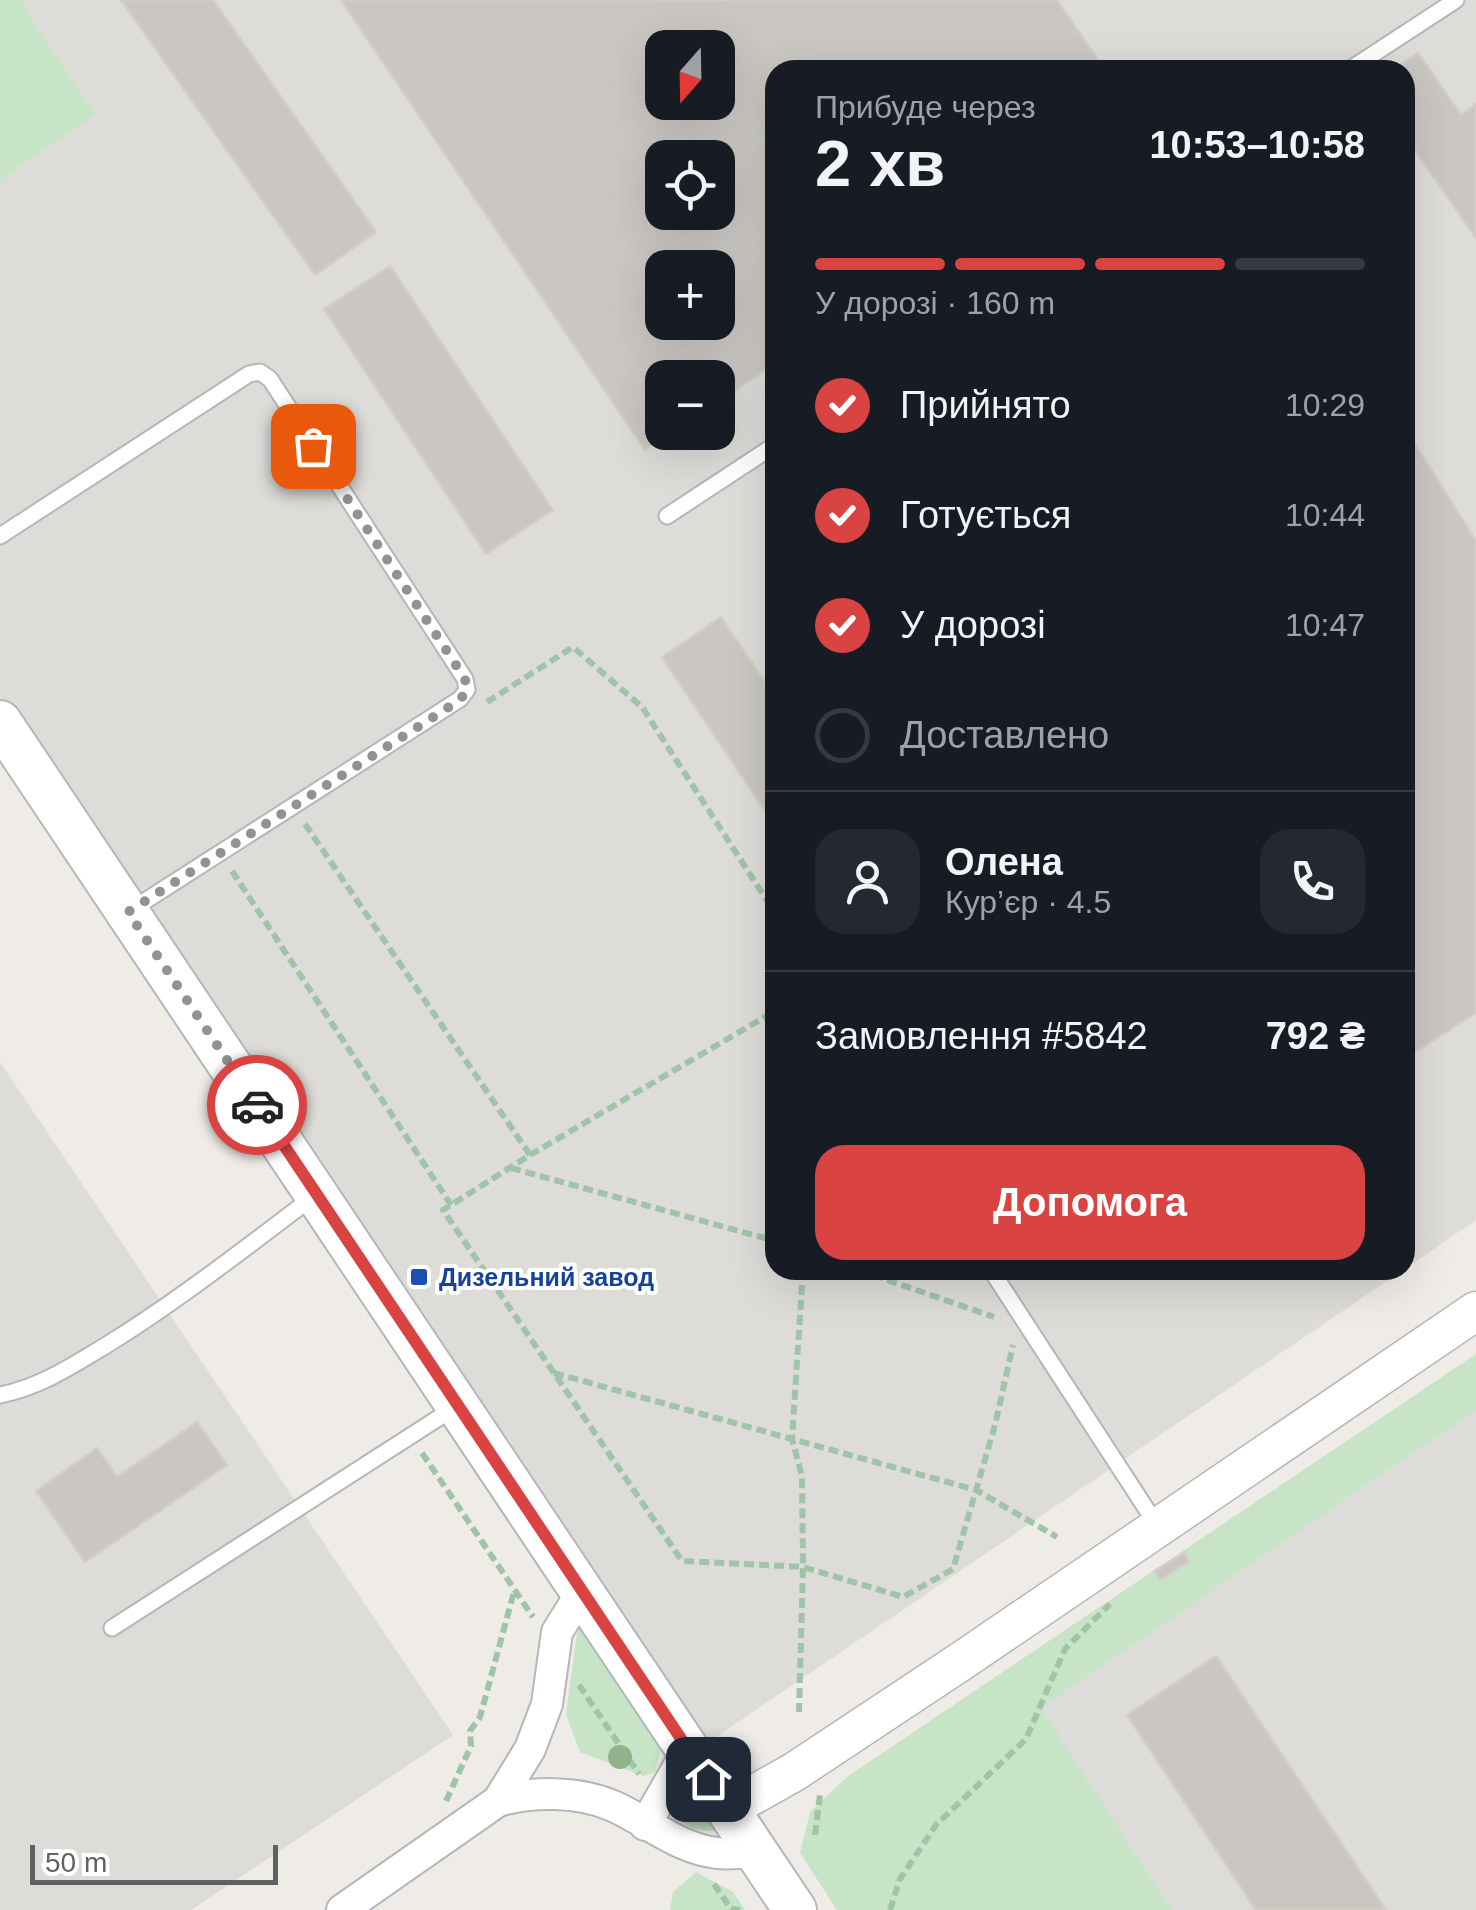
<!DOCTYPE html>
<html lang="uk">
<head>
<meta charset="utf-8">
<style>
  :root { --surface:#171b24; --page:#242831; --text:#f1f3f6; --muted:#9ea1a6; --line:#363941; --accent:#d94342 }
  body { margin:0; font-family:Arial,sans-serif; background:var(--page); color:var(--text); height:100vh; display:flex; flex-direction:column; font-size:38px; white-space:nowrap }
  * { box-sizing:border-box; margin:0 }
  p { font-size:32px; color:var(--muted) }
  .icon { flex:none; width:55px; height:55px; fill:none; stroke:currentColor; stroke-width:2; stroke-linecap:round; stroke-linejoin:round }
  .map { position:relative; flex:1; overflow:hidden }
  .drawer { position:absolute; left:765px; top:60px; width:650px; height:1220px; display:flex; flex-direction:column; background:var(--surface); border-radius:30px; box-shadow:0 10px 40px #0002 }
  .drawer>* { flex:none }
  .needle { width:65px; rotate:200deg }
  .controls { position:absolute; left:645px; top:30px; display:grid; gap:20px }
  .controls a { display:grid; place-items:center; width:90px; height:90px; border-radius:20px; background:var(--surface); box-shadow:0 10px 40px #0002; font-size:50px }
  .scale { position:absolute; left:30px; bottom:25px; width:248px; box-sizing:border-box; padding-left:10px; border:5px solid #5e6265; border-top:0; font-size:28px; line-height:35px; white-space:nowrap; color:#5e6265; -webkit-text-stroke:8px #fff; paint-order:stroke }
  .pin { position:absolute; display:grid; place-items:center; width:85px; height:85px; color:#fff; margin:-42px; border-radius:20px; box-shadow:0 5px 15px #0006 }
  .courier { position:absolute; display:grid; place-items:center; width:100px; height:100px; margin:-50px; border:8px solid #d94342; border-radius:50%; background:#fff; color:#222; box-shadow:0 2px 12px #0007 }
  .overview em { font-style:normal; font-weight:700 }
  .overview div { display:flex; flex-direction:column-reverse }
  .overview { display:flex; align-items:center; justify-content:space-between; height:170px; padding:0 50px }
  h1 { font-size:65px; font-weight:700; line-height:75px }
  .bar { display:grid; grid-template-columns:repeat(4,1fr); gap:15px 10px; align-content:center; height:120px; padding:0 50px }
  .bar i { height:12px; border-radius:8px; background:var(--line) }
  .bar .current { background:var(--accent) }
  .bar p { grid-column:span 4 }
  .line { display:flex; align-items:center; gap:25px; padding:0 50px; border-top:2px solid var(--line) }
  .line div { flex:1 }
  .round { display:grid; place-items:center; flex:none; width:105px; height:105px; border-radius:30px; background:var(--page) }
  ol { padding:0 50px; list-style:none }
  li { display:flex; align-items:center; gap:30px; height:110px }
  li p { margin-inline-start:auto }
  li .icon { padding:10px; border-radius:50%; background:var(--accent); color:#fff; stroke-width:4 }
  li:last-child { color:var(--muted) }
  li i { width:55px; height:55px; border:5px solid var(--line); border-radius:50% }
  .action { display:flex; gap:20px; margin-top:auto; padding:20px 50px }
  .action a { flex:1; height:115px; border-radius:30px; background:var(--accent); color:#fff; font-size:40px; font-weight:700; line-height:115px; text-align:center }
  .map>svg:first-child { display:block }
  .industrial { fill:#dedcd9; fill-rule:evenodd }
  .green { fill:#c8e4c6 }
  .building { fill:#cac7c3; stroke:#d3cec5; stroke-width:2.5; fill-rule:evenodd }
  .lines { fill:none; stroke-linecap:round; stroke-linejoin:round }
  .service-casing { stroke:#b4b7ba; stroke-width:19 }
  .minor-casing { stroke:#b4b7ba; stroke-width:34 }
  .tertiary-casing { stroke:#b4b7ba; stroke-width:41 }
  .secondary-casing { stroke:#b3b6ba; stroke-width:46 }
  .path { stroke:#9fc4a7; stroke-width:6; stroke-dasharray:10 5; stroke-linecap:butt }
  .service { stroke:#fff; stroke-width:15 }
  .minor { stroke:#fff; stroke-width:30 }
  .tertiary { stroke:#fff; stroke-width:38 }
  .secondary { stroke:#fff; stroke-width:42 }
  .tree { fill:#8fb38b }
  .done { stroke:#919292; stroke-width:10; stroke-dasharray:0 18 }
  .route { stroke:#d94342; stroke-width:12 }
  .transit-dot { fill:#1a4fb4; stroke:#fff; stroke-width:4 }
  .labels { text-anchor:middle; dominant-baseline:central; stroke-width:8; stroke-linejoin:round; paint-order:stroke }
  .transit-label { font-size:25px; font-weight:bold; fill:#164399; stroke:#fff; text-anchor:start }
</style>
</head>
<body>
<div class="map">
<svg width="1476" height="1910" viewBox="0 0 1476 1910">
  <rect width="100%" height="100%" fill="#efece7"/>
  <path class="industrial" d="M25 0H1476V1220L1405 1269V70H775V1270H1403L691 1754 0 722V181L96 114 20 2ZM662 48H718V102H662ZM662 158H718V212H662ZM662 268H718V322H662ZM662 378H718V432H662Z
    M0 1062 453 1735 191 1910H0Z
    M1476 1410V1910H1172L1040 1708Z"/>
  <path class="green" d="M0 0H25L21 3 96 114 0 181Z
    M1476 1354V1410L1041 1708 1172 1910H837L800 1853 810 1812 848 1776Z
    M580 1610 665 1732 655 1772 643 1776 580 1752 566 1715Z
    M696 1794 727 1830C700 1833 683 1832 671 1804L683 1795Z
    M696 1872 733 1892 745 1910H670L673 1892Z"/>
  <path class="building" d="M121 0H213L376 232 315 275Z
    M341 0H1057L1105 70H775V363L718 402V378H662V432H672L645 450ZM662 48H718V102H662ZM662 158H718V212H662ZM662 268H718V322H662Z
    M1418 53 1461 115 1476 104V238L1405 136V70H1393Z
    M390 266 553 510 486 554 324 309Z
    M1405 428 1476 541V1013L1405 1058Z
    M721 617 775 697V826L662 657Z
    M197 1422 227 1465 85 1562 36 1491 97 1448 117 1477Z
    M1184 1553 1189 1561 1160 1580 1155 1571Z
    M1216 1656 1386 1910H1256L1127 1715Z"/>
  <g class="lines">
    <defs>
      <path id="service" d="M1349 70 1456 0
        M667 516 775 445
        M0 536 249 374 260 372 270 379 465 679 467 690 460 699 131 910
        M991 1270 1158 1527
        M0 1395C38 1388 72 1366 105 1346 178 1301 245 1248 313 1197
        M112 1628 454 1408"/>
      <path id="minor" d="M498 1801 530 1749 547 1704 557 1632 582 1592
        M645 1825 688 1750
        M342 1910 498 1801C532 1791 579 1791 613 1806 649 1822 677 1848 717 1853 730 1855 744 1852 756 1852"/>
      <path id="tertiary" d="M728 1809 794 1772 963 1660 1476 1311"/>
      <path id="secondary" d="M0 722 795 1910"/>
    </defs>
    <use href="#service" class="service-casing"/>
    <use href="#minor" class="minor-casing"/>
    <use href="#tertiary" class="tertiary-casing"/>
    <use href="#secondary" class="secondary-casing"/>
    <path class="path" d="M487 702 573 647 642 707 775 913
      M305 824 530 1155 443 1210 682 1561 803 1567 799 1712
      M232 871 451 1205
      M530 1155 775 1011
      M511 1168 775 1241
      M803 1270 792 1439 802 1476 803 1567 903 1597 953 1569 995 1425 1013 1345
      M859 1270 994 1317
      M554 1373 976 1490 1057 1537
      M422 1453 533 1617
      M579 1685 639 1774
      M446 1801 471 1746 470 1731 480 1717 514 1592
      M815 1835 820 1795
      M714 1884 731 1909 740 1910
      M890 1910 900 1879 936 1825 1026 1739 1065 1649 1110 1604"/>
    <use href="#service" class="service"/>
    <use href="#minor" class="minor"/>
    <use href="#tertiary" class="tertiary"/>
    <use href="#secondary" class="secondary"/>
  </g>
  <circle class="tree" cx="620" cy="1757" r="12"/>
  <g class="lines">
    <path class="done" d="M257 1105 128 912 460 700 467 690 465 679 313 446"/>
    <path class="route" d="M257 1105 708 1779"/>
  </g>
  <rect class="transit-dot" x="409" y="1267" width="20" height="20" rx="5"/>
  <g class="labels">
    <g class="transit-label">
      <text x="439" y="1277">Дизельний завод</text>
    </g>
  </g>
</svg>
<div class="controls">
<a><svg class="needle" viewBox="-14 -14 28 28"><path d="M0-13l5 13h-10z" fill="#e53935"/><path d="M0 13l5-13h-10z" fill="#9ea1a6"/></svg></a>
<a><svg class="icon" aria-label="locate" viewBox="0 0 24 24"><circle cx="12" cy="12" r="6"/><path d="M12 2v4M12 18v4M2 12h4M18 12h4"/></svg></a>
<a>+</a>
<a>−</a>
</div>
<div class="scale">50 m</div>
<div class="pin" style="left:313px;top:446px;background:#ea580c"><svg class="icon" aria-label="bag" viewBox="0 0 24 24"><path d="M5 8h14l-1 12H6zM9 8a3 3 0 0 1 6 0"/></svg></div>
<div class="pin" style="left:708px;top:1779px;background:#1f2937"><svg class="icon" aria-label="home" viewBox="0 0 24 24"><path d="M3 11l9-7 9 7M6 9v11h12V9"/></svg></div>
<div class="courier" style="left:257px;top:1105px"><svg class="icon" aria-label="car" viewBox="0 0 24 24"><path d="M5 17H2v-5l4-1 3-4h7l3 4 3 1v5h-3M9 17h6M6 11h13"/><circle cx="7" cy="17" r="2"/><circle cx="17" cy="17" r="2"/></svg></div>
<section class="drawer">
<div class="overview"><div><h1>2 хв</h1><p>Прибуде через</p></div><em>10:53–10:58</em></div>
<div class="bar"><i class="current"></i><i class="current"></i><i class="current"></i><i></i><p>У дорозі · 160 m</p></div>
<ol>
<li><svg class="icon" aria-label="check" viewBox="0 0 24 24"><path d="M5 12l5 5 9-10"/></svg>Прийнято<p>10:29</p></li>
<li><svg class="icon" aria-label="check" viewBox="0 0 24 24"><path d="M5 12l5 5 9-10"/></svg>Готується<p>10:44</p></li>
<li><svg class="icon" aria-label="check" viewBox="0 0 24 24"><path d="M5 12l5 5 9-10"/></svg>У дорозі<p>10:47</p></li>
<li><i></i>Доставлено</li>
</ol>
<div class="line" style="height:180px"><a class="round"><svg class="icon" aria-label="person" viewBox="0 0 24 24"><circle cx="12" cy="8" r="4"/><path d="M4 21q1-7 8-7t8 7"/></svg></a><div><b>Олена</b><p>Кур’єр · 4.5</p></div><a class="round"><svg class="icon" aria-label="phone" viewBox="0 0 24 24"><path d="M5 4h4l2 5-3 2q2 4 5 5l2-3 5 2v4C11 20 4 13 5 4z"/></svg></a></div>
<div class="line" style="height:130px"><div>Замовлення #5842</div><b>792 ₴</b></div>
<div class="action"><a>Допомога</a></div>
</section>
</div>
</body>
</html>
